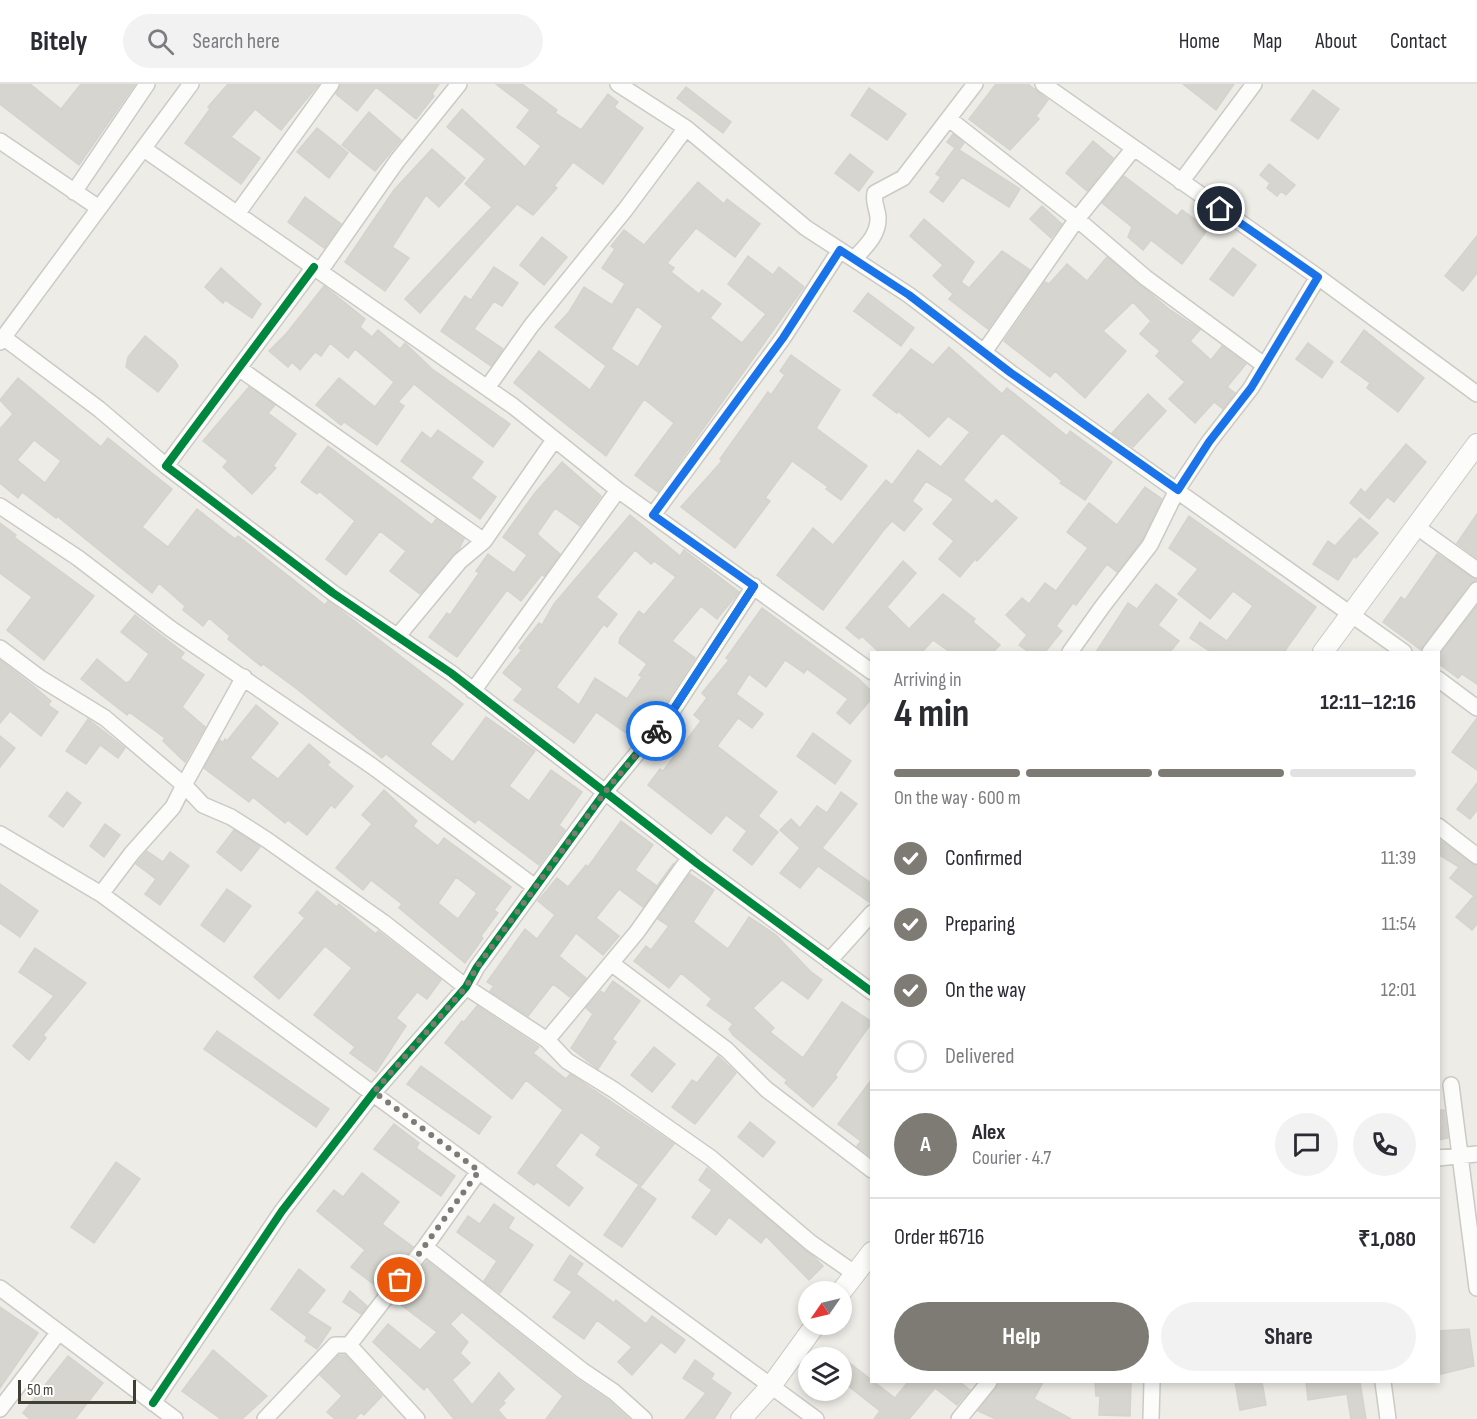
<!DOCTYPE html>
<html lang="en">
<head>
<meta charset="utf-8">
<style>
  :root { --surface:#fff; --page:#f2f2f3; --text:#2b2b33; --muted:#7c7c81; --line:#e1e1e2; --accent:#7d7b73 }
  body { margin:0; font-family:"Sofia Sans Condensed",sans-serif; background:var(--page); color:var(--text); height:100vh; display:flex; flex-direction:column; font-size:22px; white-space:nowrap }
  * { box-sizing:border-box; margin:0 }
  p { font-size:20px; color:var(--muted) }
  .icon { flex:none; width:33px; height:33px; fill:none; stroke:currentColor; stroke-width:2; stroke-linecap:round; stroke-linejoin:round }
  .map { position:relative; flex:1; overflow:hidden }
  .sheet { position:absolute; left:870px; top:567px; width:570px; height:732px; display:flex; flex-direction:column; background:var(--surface); border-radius:0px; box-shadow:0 3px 9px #0003 }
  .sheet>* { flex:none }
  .needle { width:39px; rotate:236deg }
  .fabs { position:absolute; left:798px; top:1197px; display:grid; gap:12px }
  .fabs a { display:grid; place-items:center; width:54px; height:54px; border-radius:50%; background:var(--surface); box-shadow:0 3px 9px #0003; font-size:30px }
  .scale { position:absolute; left:18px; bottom:15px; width:118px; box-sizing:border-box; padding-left:6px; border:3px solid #413e34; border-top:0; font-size:16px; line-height:21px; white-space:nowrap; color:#413e34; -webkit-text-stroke:4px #fff; paint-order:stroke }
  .pin { position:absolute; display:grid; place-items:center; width:51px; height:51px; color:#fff; margin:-26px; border:3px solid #fff; border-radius:50%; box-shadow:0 2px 6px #0007 }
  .courier { position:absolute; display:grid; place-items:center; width:60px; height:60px; margin:-30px; border:4px solid #1a73e8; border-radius:50%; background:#fff; color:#222; box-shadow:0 2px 8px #0007 }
  .head em { font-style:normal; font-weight:700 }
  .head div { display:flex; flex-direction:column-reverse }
  .head { display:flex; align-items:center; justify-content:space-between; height:102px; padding:0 24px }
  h1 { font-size:39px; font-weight:700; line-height:45px }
  .bar { display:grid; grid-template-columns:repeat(4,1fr); gap:9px 6px; align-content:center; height:72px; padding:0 24px }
  .bar i { height:8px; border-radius:4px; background:var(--line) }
  .bar .selected { background:var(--accent) }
  .bar p { grid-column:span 4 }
  .line { display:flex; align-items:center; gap:15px; padding:0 24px; border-top:2px solid var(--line) }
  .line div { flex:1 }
  .round { display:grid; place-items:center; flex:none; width:63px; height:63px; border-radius:32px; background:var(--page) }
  ol { padding:0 24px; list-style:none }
  li { display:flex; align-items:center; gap:18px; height:66px }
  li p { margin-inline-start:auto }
  li .icon { padding:6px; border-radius:50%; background:var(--accent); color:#fff; stroke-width:4 }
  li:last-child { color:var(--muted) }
  li i { width:33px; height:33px; border:3px solid var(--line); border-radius:50% }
  .action { display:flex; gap:12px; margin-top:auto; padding:12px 24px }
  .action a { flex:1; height:69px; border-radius:36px; background:var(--accent); color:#fff; font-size:24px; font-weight:700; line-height:69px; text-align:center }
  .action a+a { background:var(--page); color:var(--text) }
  header { display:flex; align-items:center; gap:36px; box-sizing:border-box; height:84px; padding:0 30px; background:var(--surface); border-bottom:2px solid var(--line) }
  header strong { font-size:28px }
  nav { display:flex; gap:33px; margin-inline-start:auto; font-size:21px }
  .search { width:420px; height:54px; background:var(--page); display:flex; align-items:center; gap:15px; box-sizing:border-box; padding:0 21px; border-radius:33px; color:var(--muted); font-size:22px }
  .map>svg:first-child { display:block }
  .building { fill:#d6d5cf; stroke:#d5d3cd; stroke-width:1.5; fill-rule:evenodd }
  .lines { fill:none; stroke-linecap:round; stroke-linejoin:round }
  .minor-casing { stroke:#cbcac4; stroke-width:18 }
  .tertiary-casing { stroke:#cbcac4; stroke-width:22 }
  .minor { stroke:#fcfcfb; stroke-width:15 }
  .tertiary { stroke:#fcfcfb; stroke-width:20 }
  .cycleway-casing { stroke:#fff; stroke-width:11 }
  .cycleway { stroke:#00873e; stroke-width:8 }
  .done { stroke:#7d7b73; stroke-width:6; stroke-dasharray:0 10.8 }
  .route { stroke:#1a73e8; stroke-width:8 }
</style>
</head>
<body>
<header>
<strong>Bitely</strong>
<div class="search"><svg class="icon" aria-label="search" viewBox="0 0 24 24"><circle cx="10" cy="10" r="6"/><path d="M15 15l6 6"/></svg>Search here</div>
<nav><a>Home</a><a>Map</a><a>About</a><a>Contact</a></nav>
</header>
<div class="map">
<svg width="1477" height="1335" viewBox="0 0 1477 1335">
  <rect width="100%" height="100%" fill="#edece7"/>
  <path class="building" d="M0 0H30L61 25 81 0H135L79 81 0 20Z
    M228 0H319L281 46 255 25 231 53 260 74 241 100 185 59 210 25 208 23Z
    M341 0H439L432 10 434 12 416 35 376 3 357 27 336 10Z
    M496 0H522L557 26 555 29 581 46 608 10 618 18 614 23 643 44 603 100 573 78 554 102 557 104 533 131 517 120 420 229 405 215 492 123 465 100 486 75 447 43 462 25 525 83 541 62 517 43 530 26Z
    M996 0H1028L1048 16 1036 32 1039 35 1010 66 969 35Z
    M1183 0H1234L1216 26Z
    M686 3 731 38 723 49 677 14Z
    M869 4 906 30 887 56 851 31Z
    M1313 6 1339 25 1318 55 1291 36Z
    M369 28 401 56 375 87 342 61Z
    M317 44 348 69 329 94 297 68Z
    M953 50 964 59 959 66 1020 105 1009 123 962 93 943 118 930 108 941 93 936 90 955 64 947 58Z
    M1093 57 1113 74 1087 107 1066 89Z
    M432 65 465 94 439 123 426 111 392 163 409 174 385 207 345 178 394 106Z
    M850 70 873 88 859 107 835 89Z
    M1269 80 1295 101 1286 111 1281 107 1277 112 1267 104 1270 99 1260 91Z
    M1124 92 1177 132 1182 126 1208 145 1182 180 1151 156 1143 166 1128 153 1132 143 1102 119Z
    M698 98 724 120 727 115 760 140 735 173 696 144 667 179 674 184 671 188 699 210 702 206 721 220 710 234 742 259 766 230 728 200 748 172 773 191 779 183 804 203 658 408 635 391 674 339 644 315 606 372 514 299 539 267 590 306 606 282 555 243 569 228 584 203 612 221 625 200 602 184 615 165 611 162 624 146 644 161ZM637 222 663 242 638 283 611 265Z
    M305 113 341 140 324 164 288 138Z
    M1042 122 1062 140 1051 154 1030 135Z
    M924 135 974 178 961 198 969 204 1002 167 1030 186 988 245 949 215 953 210 933 192 943 181 910 152Z
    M1477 152V189L1463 207 1445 192Z
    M542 153 567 173 544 201 520 181Z
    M1233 164 1256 181 1233 212 1210 195Z
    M1107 173 1169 225 1200 246 1190 257 1211 276 1222 262 1246 280 1227 303 1235 309 1223 325 1214 318 1195 339 1169 315 1185 298 1156 272 1160 267 1140 250 1151 237 1133 218 1103 247 1126 267 1085 314 1055 287 1050 293 1004 257 1045 198 1049 200 1067 180 1087 197Z
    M494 183 518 199 502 222 494 217 474 245 503 265 491 282 441 247 465 212 471 216Z
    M221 184 261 220 252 234 225 216 223 219 205 203Z
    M324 202 365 235 360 243 372 253 378 246 400 265 405 259 432 285 510 340 493 363 414 300 398 318 404 322 377 361 344 338 341 341 316 321 339 294 375 323 394 298 355 265 348 274 330 259 321 272 315 268 300 286 292 278 288 283 269 267 286 250Z
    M868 209 914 244 901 262 854 227Z
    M1364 246 1424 294 1398 328 1367 304 1370 299 1341 278Z
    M145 252 175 277 178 282 158 308 126 283 128 273Z
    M1308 259 1333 278 1322 294 1296 275Z
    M949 263 1002 310 1007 304 1067 352 1070 347 1112 378 1085 416 1060 399 1062 397 1004 350H1001L963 396 992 420 996 416 1017 434 977 477 975 475 960 493 939 475 954 457 933 440 954 415 926 397 912 417 922 425 904 447 892 437 883 447 823 526 777 491 813 444 833 461 886 396 892 401 918 366 941 383 970 348 948 332 929 353 898 327 897 329 873 311 911 265 933 281Z
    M791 271 840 306 816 344 867 382 841 416 826 405 828 403 792 377 765 414 770 417 735 464 681 423 722 377 720 375 768 308 771 311 785 291 780 287Z
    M18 294 101 363 108 354 172 405 142 443 168 463 197 425 235 455 238 452 325 521 328 517 339 525 463 620 430 660 453 678 486 633 535 667 509 702 529 717 551 686 582 708 559 741 565 746 539 781 478 735 475 739 386 670 382 674 297 605 263 580 261 582 228 555 230 552 209 534 203 542 183 526 185 522 159 499 152 509 57 432 56 434 22 408 18 414 0 399V345L13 330 0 316ZM34 356 61 377 45 399 17 376Z
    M249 303 275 321 268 329 296 350 273 382 276 384 252 410 223 383 228 377 203 357Z
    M1148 310 1166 327 1133 363 1112 349Z
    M438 346 483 378 471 394 496 413 480 435 401 377 422 348 431 355Z
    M1406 360 1426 378 1394 418 1387 413 1369 435 1350 419 1361 405 1365 409Z
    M328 362 432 441 436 435 464 455 459 465 420 510 390 487 406 467 380 447 346 491 326 475 355 437 319 407 317 410 301 398Z
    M562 378 601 412 580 442 555 424 537 450 560 470 544 492 542 490 521 517 507 506 457 573 429 553 447 529 450 531 479 489 476 487 488 470 514 489 527 471 503 453 535 409Z
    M1145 403 1162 415 1142 456 1117 488 1107 480 1076 521 1073 519 1056 542 1062 547 1045 568H1029L1019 561 1027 551 1006 531 1022 514 1029 520 1045 499 1056 507 1088 464 1067 448 1089 419 1117 441Z
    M1477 430V474L1457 459Z
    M630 431 680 472 684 466 739 508 717 535 701 522 672 557 695 574 665 620 636 656 596 628 574 659 514 616 523 605 503 589 522 566 519 564 539 539 542 541 554 520ZM635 466 651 480 654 477 676 493 644 531 639 527 620 554 619 559 647 580 639 591 642 593 627 615 595 594 579 621 556 603 604 540 607 543 617 530 596 513Z
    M1189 432 1316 523 1284 568H1211L1190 554 1200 538 1227 557 1253 522 1233 507 1210 535 1178 510 1198 485 1169 464Z
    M1360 434 1378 449 1356 474 1354 472 1338 496 1313 480 1328 457 1335 462Z
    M0 439 16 451 14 453 94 512 44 576 7 546 32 513 0 489Z
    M1437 470 1477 496 1469 500 1421 566 1383 538 1401 513 1405 516Z
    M903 477 916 489 887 523 909 545 943 510 975 535 973 538 1000 561 993 568H950L933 556 922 568H879L862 552 859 555 846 544Z
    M1156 500 1177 516 1158 541 1179 557 1170 568H1096L1128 519 1137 525Z
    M1477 522V600L1462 590 1458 594 1438 579V573Z
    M762 524 859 595 872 608V614L850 640 837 629 848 615 807 585 804 589 785 576 766 603 749 590 736 610 763 630 752 644 738 634 717 662 777 708 758 732 778 748 752 781 733 766 747 747 726 731 711 750 648 701 660 685 663 687 701 637 694 631 707 614 702 609 729 576 726 574Z
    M135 531 184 569 180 574 204 591 182 623 205 643 185 678 163 657 165 654 129 628 127 631 81 595 97 575 126 599 130 597 149 570 121 548Z
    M0 576 32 601 51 617 48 621 58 628 41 652 10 627 0 639Z
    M256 621 278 639 250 674 278 695 309 660 330 678 327 681 353 702 335 724 331 721 307 751 288 736 285 739 253 713 249 718 204 684 220 656 223 659 225 655 227 657Z
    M1477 634V686L1452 668Z
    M88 635 125 664 118 674 100 661 86 680 66 667Z
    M813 649 851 677 835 700 797 672Z
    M0 652 15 664 0 683Z
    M1477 699V726L1470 735 1457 725Z
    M384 706 417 737 413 742 438 762 444 754 511 803 494 826 498 829 481 852 483 854 465 879 399 824 402 820 371 796 363 806 336 784 372 740 362 731ZM456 793 477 809 458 835 438 819Z
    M67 708 81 719 63 743 49 732Z
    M841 708 857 720 822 764 872 800V820L818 782 800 804 780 789 800 764 780 746 791 735 800 744 817 722 827 729Z
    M621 737 653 761 635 786 657 802 674 779 643 823 619 805 596 834 619 852 603 871 576 849 559 872 586 894 570 913 553 900 528 932 490 907 494 902 487 898 525 845 537 855 555 831 538 817 557 794 568 803 586 781 588 783Z
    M105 740 120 751 104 773 90 762Z
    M234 746 260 763 241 787 217 768Z
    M1438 755 1477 782V840L1472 846 1456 833 1474 812 1450 794 1459 783 1438 770Z
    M147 767 163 778 170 768 189 782 160 821 145 810 156 795 136 780Z
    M690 790 714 806 693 838 728 865 749 833 776 851 810 887 822 896 808 915 782 896 753 924 774 944 770 948 803 974 842 918 872 938 835 991 837 993 813 1023 785 999 787 996 733 951 729 945 733 940 707 921 712 915 681 889 669 904 634 877 646 862 651 866 669 842 658 835Z
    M0 800 38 827 20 853 0 839Z
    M227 805 251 822 224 858 201 841Z
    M317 807 337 823 339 820 376 850 378 847 441 896 427 915 417 908 396 934 406 942 376 988 350 969 355 963 314 931 352 884 325 862 279 915 254 893 305 834 299 829Z
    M35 864 86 899 43 951 46 954 29 976 13 962 54 912 19 888Z
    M613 897 640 917 612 955 616 958 598 985 571 964 593 930 586 924 601 907 604 910Z
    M477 922 539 963 533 969 566 995 570 990 674 1060 641 1102 596 1071 601 1063 581 1048 555 1082 583 1104 569 1122 537 1098 534 1101 518 1089 563 1026 526 996 512 1015 445 959 462 937 464 938Z
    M217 947 329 1025 316 1043 204 965Z
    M654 963 675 980 652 1008 631 991Z
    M718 972 736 989 695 1040 672 1023 692 996 697 999Z
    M421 982 491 1033 479 1050 407 1000Z
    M872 995V1073L857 1062 861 1057 838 1040Z
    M1438 1026H1444L1448 1054 1438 1056Z
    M750 1038 775 1058 763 1073 738 1053Z
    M394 1040 419 1059 416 1064 455 1092 441 1112 374 1065Z
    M116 1078 140 1095 94 1159 71 1143Z
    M707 1084 815 1174 823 1182 809 1196 766 1152 761 1159 729 1133 716 1151 692 1133 712 1106 699 1096Z
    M362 1089 399 1118 382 1140 413 1163 380 1205 351 1183 365 1166 317 1127 334 1106 343 1113Z
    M638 1102 656 1115 622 1163 604 1151Z
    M494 1120 514 1134 508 1144 533 1161 500 1209 484 1197 497 1177 457 1148 468 1132 480 1140Z
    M570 1171 583 1180 576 1190 614 1219 616 1216 646 1240 652 1232 685 1256 675 1269 661 1258 632 1291 618 1278 632 1263 597 1236 584 1255 553 1233 572 1208 554 1196Z
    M427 1177 577 1295 608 1316 629 1335H546L563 1312 462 1228 450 1240 468 1258 460 1269 470 1279 452 1296 472 1321 499 1289 514 1305 503 1317 505 1319 498 1326 506 1335H454L427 1302 424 1306 373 1258 388 1240 420 1266 437 1248 396 1217Z
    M299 1185 325 1206 307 1229 331 1244 317 1265 305 1257 307 1253 271 1225Z
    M350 1207 367 1222 361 1230 343 1218Z
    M0 1223 38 1249 0 1304Z
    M1469 1245 1474 1282 1441 1290 1438 1247Z
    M213 1266 267 1312 242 1335H221L182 1307Z
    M339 1271H345L382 1312 364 1331 361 1328 355 1335H335L327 1328 342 1312 320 1291Z
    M68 1272 103 1299 75 1335H30L23 1329Z
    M695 1276 714 1290 711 1295 731 1309 714 1335H685L706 1309 683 1294Z
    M847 1277 895 1314 908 1298H960L970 1306 957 1321 935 1304 909 1335H874L880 1327 842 1297V1284Z
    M1000 1298H1043L1034 1315 1071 1335H996L978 1327Z
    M1095 1298H1131L1130 1332 1099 1331 1100 1312H1096Z
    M1235 1298H1262L1266 1321 1240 1326Z
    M1306 1298H1360L1366 1335H1351L1347 1310 1308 1316Z"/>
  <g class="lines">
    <defs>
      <path id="minor" d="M618 0 686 44 806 144 909 211 1011 289 1404 568
        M1043 0 1318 193 1477 310
        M949 35 1077 135 1146 194 1264 281
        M0 57 93 120
        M144 65 513 322 618 406 872 588
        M1181 98 1254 0
        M74 108 147 0
        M237 130 331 0
        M854 175C865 163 879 151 878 133 877 123 873 119 875 109L903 94 975 0
        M314 183 166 382 333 509 451 589 698 780 872 908
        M320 187 397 77 459 0
        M3 253 99 325 166 382
        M0 258 191 0
        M984 268 1077 135 1134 64
        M240 285 484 457
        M487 304 531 242 625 126 686 44
        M0 422 78 474 171 545 372 682 535 803
        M653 431 783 254 840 166
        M1417 443 1477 486
        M397 553 460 477 484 457 554 356
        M0 564 40 594 105 634 184 701 244 593
        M1070 568 1102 523 1150 461 1177 406 1209 358 1251 304 1318 193
        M1430 568 1477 506
        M1438 595 1477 624
        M473 607 618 406
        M1438 742 1477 772
        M0 750 101 810 816 1335
        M101 810 132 769 173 723 184 701 203 721 231 733 267 756 383 838 466 903 547 956 567 977 614 1006 711 1074 811 1159 854 1189
        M829 877 872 829
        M611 879 727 966 766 1005 872 1086
        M547 956 637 848 690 773
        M1451 1001 1477 1204
        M1438 1074 1477 1070
        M425 1163 583 1287 614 1308 644 1335
        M0 1204 175 1335
        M349 1261 425 1163 479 1087
        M1383 1298 1388 1335
        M153 1319 282 1127 374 1008 466 903 477 883 605 708 673 626 754 502
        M0 1325 59 1248
        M265 1335 335 1261H349L417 1335
        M959 1335 989 1298
        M1151 1335 1152 1298"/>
      <path id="tertiary" d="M1323 568 1477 360
        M841 1208 872 1168
        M741 1335 771 1302 816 1240"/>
    </defs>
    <use href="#minor" class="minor-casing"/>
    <use href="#tertiary" class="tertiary-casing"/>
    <use href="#minor" class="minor"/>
    <use href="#tertiary" class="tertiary"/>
    <defs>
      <path id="cycleway" d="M314 183 166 382 333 509 451 589 698 780 872 908
        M153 1319 282 1127 374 1008 466 903 477 883 605 708 673 626 754 502"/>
    </defs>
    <use href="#cycleway" class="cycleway-casing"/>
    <use href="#cycleway" class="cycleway"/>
  </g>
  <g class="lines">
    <path class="done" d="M400 1196 479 1087 374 1008 466 903 477 883 605 708 656 647"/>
    <path class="route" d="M656 647 673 626 754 502 653 431 783 254 840 166 909 211 1011 289 1178 406 1209 358 1251 304 1318 193 1220 125"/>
  </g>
</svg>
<div class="fabs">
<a><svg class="needle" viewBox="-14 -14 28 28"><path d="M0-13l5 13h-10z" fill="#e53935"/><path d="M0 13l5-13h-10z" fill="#7c7c81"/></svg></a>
<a><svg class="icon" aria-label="layers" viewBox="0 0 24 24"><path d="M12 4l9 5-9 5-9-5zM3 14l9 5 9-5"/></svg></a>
</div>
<div class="scale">50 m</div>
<div class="pin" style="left:400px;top:1196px;background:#ea580c"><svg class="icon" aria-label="bag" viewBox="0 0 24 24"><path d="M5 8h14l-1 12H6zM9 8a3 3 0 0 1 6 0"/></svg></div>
<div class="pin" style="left:1220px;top:125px;background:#1f2937"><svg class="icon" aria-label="home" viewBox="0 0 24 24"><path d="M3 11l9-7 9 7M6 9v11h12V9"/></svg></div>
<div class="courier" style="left:656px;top:647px"><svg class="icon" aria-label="bike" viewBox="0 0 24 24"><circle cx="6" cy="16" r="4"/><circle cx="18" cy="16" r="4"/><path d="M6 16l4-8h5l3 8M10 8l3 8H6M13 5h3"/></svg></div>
<section class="sheet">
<div class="head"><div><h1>4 min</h1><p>Arriving in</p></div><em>12:11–12:16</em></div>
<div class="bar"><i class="selected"></i><i class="selected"></i><i class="selected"></i><i></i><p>On the way · 600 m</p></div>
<ol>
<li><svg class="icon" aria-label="check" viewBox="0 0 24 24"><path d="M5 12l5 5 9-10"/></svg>Confirmed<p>11:39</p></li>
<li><svg class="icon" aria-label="check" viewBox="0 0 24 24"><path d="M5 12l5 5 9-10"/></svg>Preparing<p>11:54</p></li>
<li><svg class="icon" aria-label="check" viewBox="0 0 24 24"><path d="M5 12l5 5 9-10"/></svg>On the way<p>12:01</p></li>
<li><i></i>Delivered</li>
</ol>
<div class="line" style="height:108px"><b class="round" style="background:var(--accent);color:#fff">A</b><div><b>Alex</b><p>Courier · 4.7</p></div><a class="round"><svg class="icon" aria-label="chat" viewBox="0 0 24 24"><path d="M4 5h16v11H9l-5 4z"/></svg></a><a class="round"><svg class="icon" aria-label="phone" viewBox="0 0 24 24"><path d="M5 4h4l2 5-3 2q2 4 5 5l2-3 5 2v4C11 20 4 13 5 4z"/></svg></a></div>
<div class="line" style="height:78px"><div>Order #6716</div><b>₹1,080</b></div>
<div class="action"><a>Help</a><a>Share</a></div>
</section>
</div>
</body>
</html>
